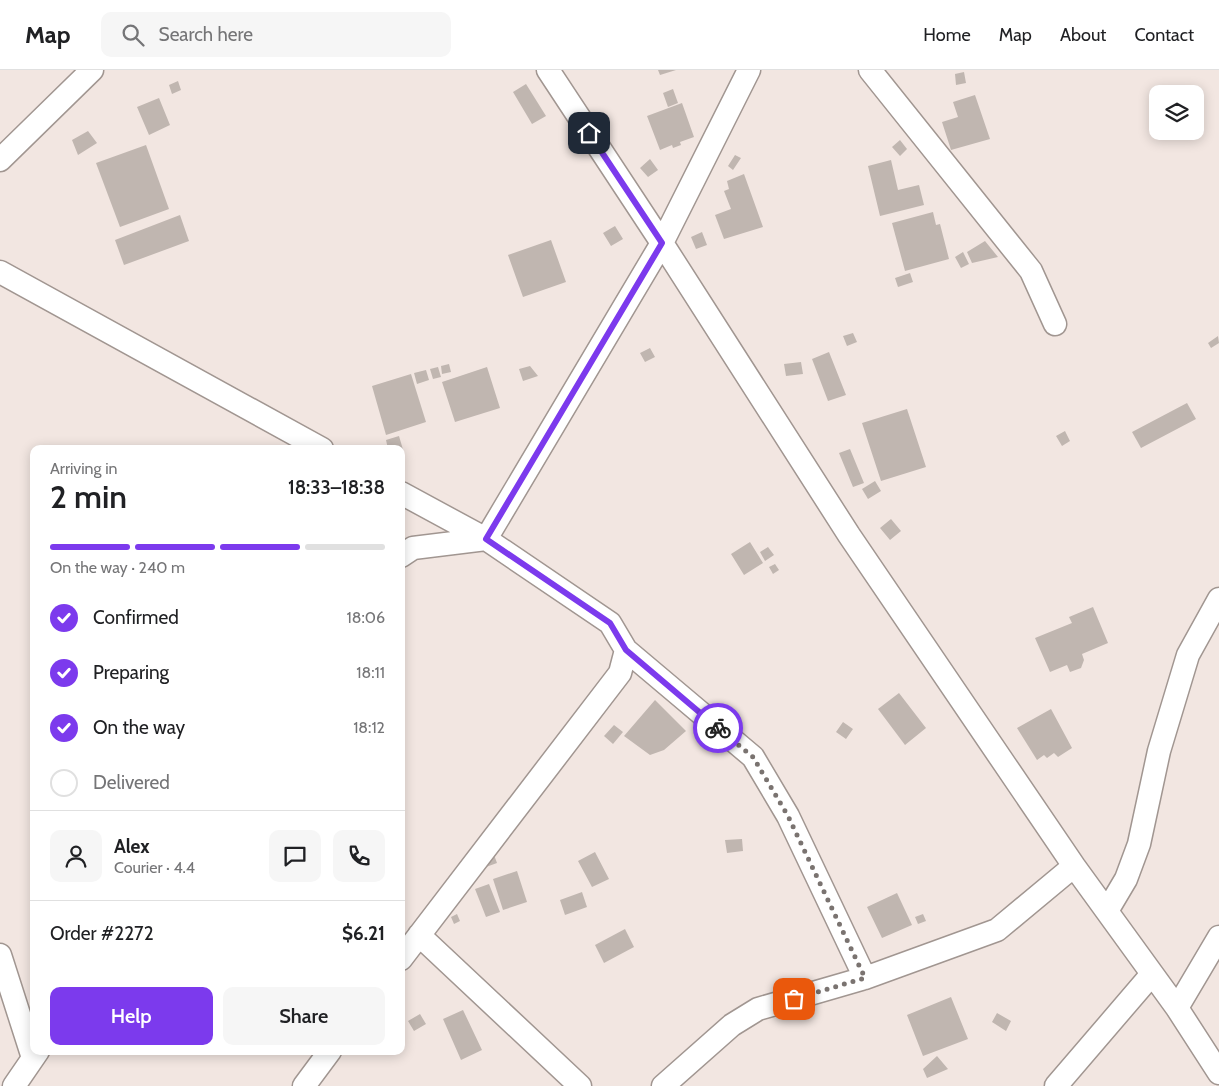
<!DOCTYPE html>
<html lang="en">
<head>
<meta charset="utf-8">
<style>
  :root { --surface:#fff; --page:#f6f6f6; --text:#202124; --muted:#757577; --line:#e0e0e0; --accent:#7c3aed }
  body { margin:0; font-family:Cabin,sans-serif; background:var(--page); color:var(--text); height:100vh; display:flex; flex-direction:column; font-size:19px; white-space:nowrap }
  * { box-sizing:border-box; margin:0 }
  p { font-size:16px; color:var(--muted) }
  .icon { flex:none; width:28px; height:28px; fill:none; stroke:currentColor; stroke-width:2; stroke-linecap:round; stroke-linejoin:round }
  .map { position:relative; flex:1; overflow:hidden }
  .sheet { position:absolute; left:30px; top:375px; width:375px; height:610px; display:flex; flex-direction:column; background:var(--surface); border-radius:10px; box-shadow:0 2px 12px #0003 }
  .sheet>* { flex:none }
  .tools { position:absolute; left:1149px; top:15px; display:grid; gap:10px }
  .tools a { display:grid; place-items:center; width:55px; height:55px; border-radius:10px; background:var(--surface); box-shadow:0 2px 12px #0003; font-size:25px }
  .pin { position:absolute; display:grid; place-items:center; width:42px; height:42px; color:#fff; margin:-21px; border-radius:10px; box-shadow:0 2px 8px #0006 }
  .courier { position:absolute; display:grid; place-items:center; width:50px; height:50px; margin:-25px; border:4px solid #7c3aed; border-radius:50%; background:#fff; color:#222; box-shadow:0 1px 6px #0007 }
  .head em { font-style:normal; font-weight:600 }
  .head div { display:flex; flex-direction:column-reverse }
  .head { display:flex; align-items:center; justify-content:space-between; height:85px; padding:0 20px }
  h1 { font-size:32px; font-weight:600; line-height:38px }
  .bar { display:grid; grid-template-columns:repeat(4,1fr); gap:8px 5px; align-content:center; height:60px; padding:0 20px }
  .bar i { height:6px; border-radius:4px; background:var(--line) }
  .bar .on { background:var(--accent) }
  .bar p { grid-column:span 4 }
  .line { display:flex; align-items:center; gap:12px; padding:0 20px; border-top:1px solid var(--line) }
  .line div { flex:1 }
  .round { display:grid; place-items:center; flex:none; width:52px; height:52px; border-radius:10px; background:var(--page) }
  ol { padding:0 20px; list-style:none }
  li { display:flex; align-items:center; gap:15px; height:55px }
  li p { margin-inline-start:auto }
  li .icon { padding:5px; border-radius:50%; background:var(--accent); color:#fff; stroke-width:4 }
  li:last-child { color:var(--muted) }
  li i { width:28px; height:28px; border:2px solid var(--line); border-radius:50% }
  .primary-button { display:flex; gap:10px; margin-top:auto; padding:10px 20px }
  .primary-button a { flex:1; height:58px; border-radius:10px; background:var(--accent); color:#fff; font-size:20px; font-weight:600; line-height:58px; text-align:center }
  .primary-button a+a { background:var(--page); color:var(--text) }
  header { display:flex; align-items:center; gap:30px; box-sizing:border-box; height:70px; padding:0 25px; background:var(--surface); border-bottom:1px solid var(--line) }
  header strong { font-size:24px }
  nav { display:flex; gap:28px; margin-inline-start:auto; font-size:18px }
  .search { width:350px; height:45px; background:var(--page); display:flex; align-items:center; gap:12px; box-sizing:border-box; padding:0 18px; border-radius:10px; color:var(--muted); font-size:19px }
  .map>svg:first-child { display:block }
  .building { fill:#c0b6b0 }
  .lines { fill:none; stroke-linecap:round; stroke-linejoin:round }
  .minor-casing { stroke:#a19691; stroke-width:25 }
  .minor { stroke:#fff; stroke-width:22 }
  .done { stroke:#7a7370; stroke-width:5; stroke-dasharray:0 9 }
  .route { stroke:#7c3aed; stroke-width:6 }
</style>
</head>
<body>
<header>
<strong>Map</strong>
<div class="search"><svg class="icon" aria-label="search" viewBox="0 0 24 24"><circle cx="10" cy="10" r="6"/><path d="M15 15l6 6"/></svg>Search here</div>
<nav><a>Home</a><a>Map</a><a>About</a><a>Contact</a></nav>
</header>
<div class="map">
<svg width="1219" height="1016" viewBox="0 0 1219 1016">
  <rect width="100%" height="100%" fill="#f2e6e1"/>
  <path class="building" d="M658 0H676L660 5Z
    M964 2 966 13 956 15 955 4Z
    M178 11 181 20 172 24 169 15Z
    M526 14 546 46 532 54 513 22Z
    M673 19 678 33 668 37 663 23Z
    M975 25 990 69 951 80 942 52 958 47 953 32Z
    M159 28 170 55 149 65 137 37Z
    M682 33 694 67 680 72 681 75 673 78 672 75 660 80 647 46Z
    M88 61 97 73 78 85 72 70Z
    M900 70 907 79 900 86 892 77Z
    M146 75 169 139 120 157 96 93Z
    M735 85 741 88 733 100 728 96Z
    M650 89 658 100 648 107 640 98Z
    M891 90 898 120 919 115 924 135 880 146 868 96Z
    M744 104 763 157 724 169 715 145 731 139 724 121 729 119 727 111Z
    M933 142 936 155 940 154 949 189 905 201 892 153Z
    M180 145 189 171 124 195 115 170Z
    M615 156 623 169 611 176 603 163Z
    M702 162 707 175 696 179 691 167Z
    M551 170 566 212 523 227 508 185Z
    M985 171 998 187 972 193 967 182Z
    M963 182 969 194 961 198 955 187Z
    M910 203 913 212 898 217 895 208Z
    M853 263 857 272 847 276 843 266Z
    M1218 266 1219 273 1211 278 1208 273Z
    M650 278 655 287 645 292 640 283Z
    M829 282 846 325 828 331 812 289Z
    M801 292 803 304 786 306 784 294Z
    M449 294 451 302 442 304 441 296Z
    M530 296 538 306 523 311 519 299Z
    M438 297 441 307 433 309 430 299Z
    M487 297 500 338 455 352 442 312Z
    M426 300 429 310 417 314 414 303Z
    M411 304 426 352 386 365 372 316Z
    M1187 333 1196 349 1141 378 1132 362Z
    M907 339 926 397 881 411 862 353Z
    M1065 361 1070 371 1062 376 1056 366Z
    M399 366 404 383 401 384V379H388L386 370Z
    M850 379 864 413 853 417 839 383Z
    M875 411 881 421 868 429 862 419Z
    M891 449 901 461 890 470 880 458Z
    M750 472 763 493 744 505 731 484Z
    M768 477 774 485 765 491 760 482Z
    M775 494 779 500 773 504 769 497Z
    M1093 537 1108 573 1082 584 1084 590 1081 598 1070 602 1067 595 1050 602 1035 568 1072 553 1069 547Z
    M899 623 926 658 905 675 878 639Z
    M655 630 686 661 664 680 650 685 624 666Z
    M1051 639 1072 678 1058 687 1054 683 1047 688 1044 685 1037 690 1017 658Z
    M843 652 853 659 846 669 836 662Z
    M614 655 623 662 613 674 604 666Z
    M742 769 743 781 727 783 725 770Z
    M493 782 497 793 486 797 482 786Z
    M595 782 609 809 592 817 578 791Z
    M517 801 527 832 503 840 493 809Z
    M489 814 500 842 486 847 475 819Z
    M582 822 587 837 565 845 560 830Z
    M897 823 912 855 882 868 867 837Z
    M457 844 460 851 454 854 451 847Z
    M923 844 926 851 918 854 915 847Z
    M625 859 634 877 604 893 595 875Z
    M951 927 968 969 923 986 907 945Z
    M463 940 482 980 461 990 443 949Z
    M997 943 1011 951 1006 961 992 952Z
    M420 944 426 954 414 961 408 951Z
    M937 986 948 999 927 1008 923 999Z"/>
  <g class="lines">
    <defs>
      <path id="minor" d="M548 0 662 173 849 465 1074 796 1177 938 1219 1003
        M870 0 1031 201 1055 254
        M0 90 92 0
        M0 202 322 379
        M401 423 486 469 610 553 626 580 620 603 401 889
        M401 486 413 478 486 469 662 173 749 0
        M626 580 753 687 788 746 865 908
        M1107 841 1126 809 1139 774 1159 681 1188 585 1219 529
        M419 865 580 1016
        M0 885 33 988
        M1177 938 1219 867
        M14 1016 38 981
        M304 1016 330 981
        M663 1016 732 955 758 939 865 908 997 860 1074 796
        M1056 1016 1152 904"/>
    </defs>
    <use href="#minor" class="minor-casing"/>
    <use href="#minor" class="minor"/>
  </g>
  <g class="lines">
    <path class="done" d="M718 658 753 687 788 746 865 908 794 929"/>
    <path class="route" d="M589 63 662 173 486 469 610 553 626 580 718 658"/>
  </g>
</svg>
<div class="tools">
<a><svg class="icon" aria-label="layers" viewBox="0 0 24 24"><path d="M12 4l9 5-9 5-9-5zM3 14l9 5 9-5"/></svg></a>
</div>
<div class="pin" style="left:794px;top:929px;background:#ea580c"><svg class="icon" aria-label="bag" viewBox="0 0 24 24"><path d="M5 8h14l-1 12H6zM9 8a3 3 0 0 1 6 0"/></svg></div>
<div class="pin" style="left:589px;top:63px;background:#1f2937"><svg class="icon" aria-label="home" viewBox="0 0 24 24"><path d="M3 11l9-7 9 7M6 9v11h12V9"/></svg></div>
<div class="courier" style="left:718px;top:658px"><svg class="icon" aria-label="bike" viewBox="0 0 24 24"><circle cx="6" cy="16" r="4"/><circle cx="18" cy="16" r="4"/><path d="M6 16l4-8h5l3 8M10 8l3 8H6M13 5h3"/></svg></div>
<section class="sheet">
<div class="head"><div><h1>2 min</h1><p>Arriving in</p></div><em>18:33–18:38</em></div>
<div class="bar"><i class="on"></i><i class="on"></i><i class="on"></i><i></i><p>On the way · 240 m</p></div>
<ol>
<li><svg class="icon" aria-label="check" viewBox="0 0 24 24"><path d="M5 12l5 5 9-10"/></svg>Confirmed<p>18:06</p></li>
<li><svg class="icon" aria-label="check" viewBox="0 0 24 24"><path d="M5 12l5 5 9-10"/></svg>Preparing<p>18:11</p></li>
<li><svg class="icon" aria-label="check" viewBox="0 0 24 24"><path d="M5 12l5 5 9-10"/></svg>On the way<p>18:12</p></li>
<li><i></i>Delivered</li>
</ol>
<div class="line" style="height:90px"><a class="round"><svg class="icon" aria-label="person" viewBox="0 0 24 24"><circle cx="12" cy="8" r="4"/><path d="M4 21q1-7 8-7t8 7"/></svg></a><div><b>Alex</b><p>Courier · 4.4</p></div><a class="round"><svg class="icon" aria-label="chat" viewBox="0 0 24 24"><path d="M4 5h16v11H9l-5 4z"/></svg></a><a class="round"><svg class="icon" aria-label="phone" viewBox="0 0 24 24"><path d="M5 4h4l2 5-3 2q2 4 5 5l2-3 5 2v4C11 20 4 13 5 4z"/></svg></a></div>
<div class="line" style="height:65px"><div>Order #2272</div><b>$6.21</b></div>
<div class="primary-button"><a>Help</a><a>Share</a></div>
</section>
</div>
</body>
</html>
